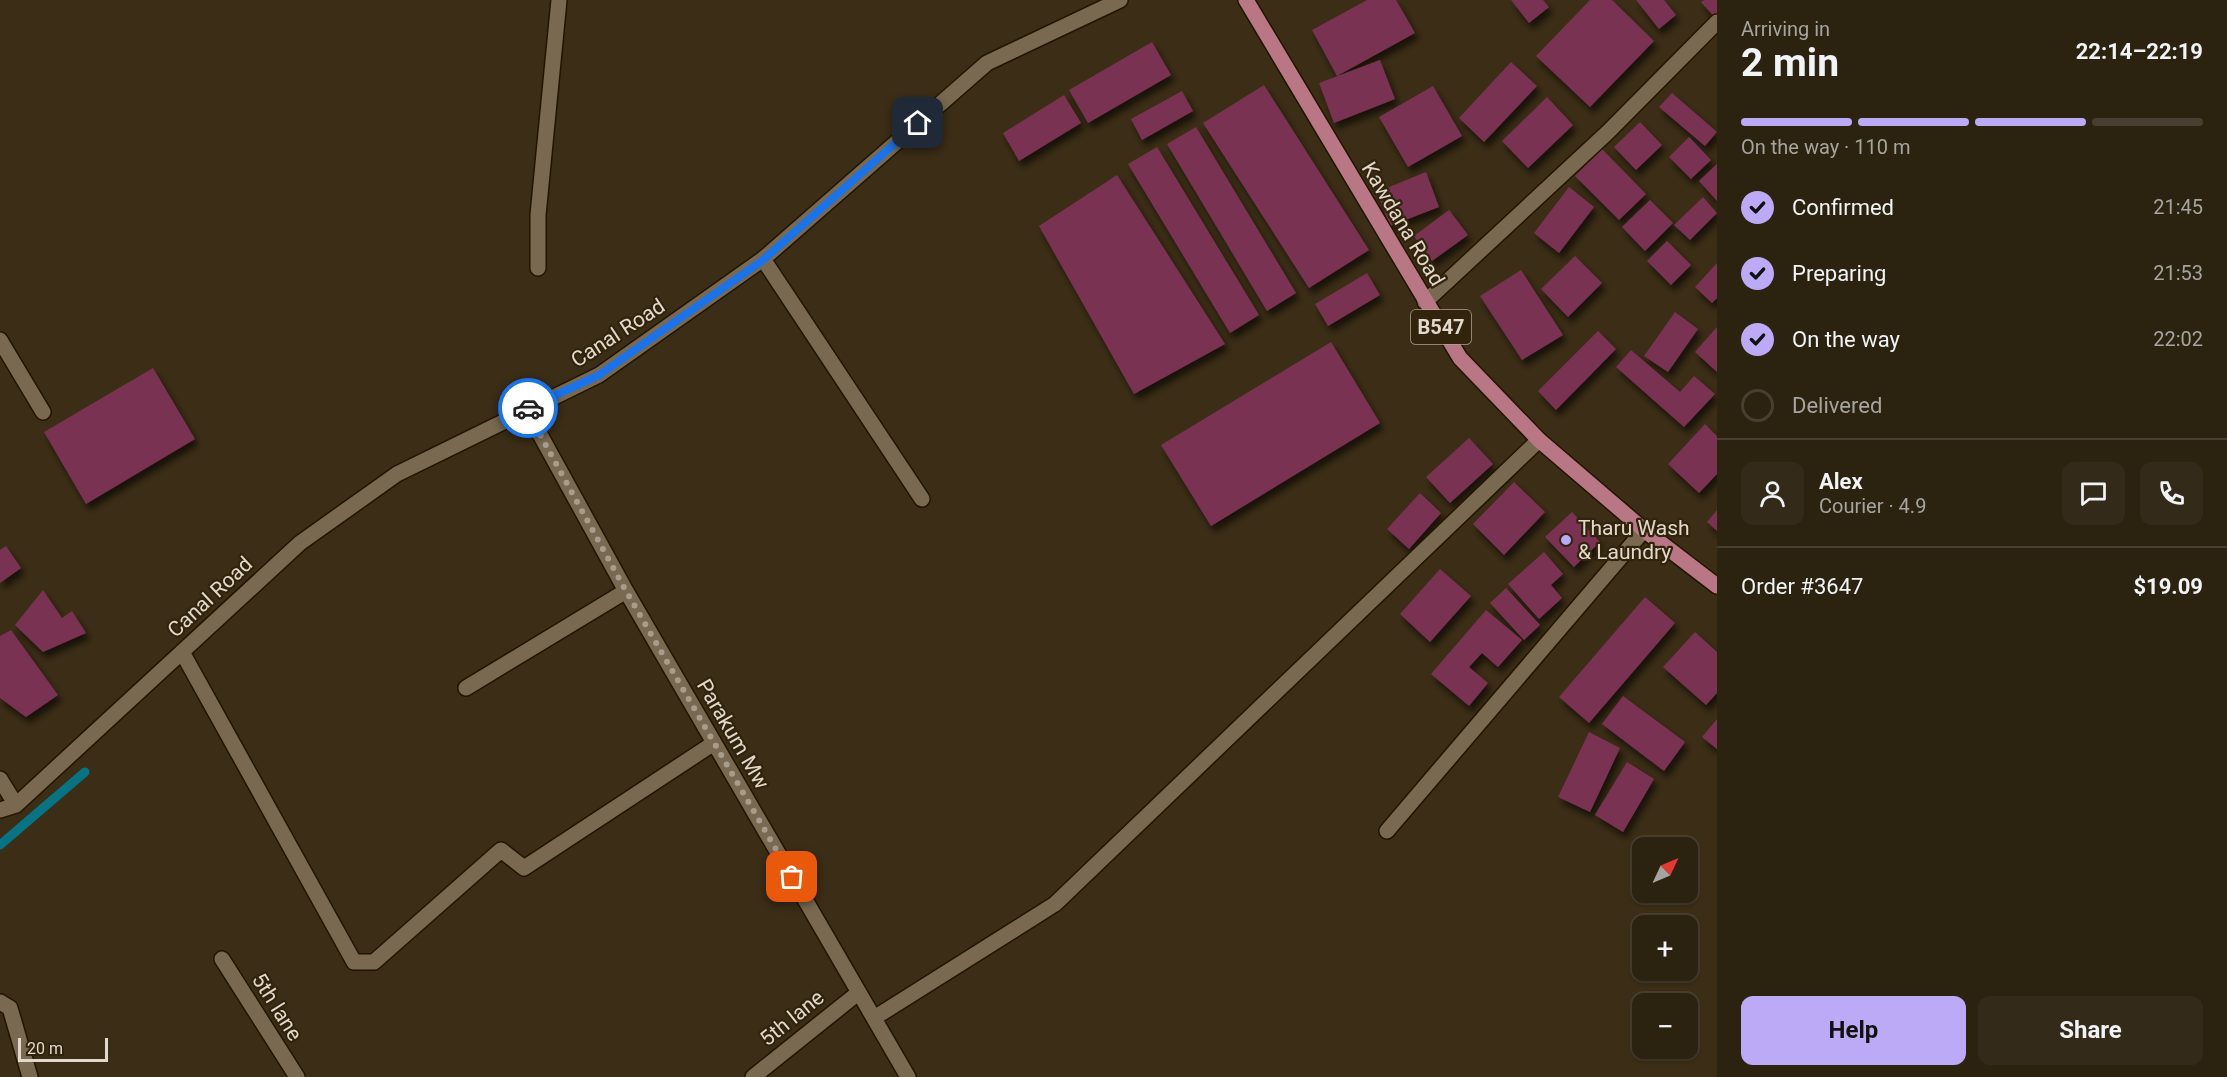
<!DOCTYPE html>
<html lang="en">
<head>
<meta charset="utf-8">
<style>
  :root { --surface:#2c2210; --page:#342a19; --text:#f1f3f6; --muted:#a6a49f; --line:#483f30; --accent:#bcaaf6 }
  body { margin:0; font-family:Roboto,sans-serif; background:var(--page); color:var(--text); height:100vh; display:flex; flex-direction:column; font-size:22px; white-space:nowrap }
  * { box-sizing:border-box; margin:0 }
  p { font-size:20px; color:var(--muted) }
  .icon { flex:none; width:33px; height:33px; fill:none; stroke:currentColor; stroke-width:2; stroke-linecap:round; stroke-linejoin:round }
  .map { position:relative; flex:1; overflow:hidden }
  .panel { display:flex; flex-direction:column; background:var(--surface); width:510px }
  .panel>* { flex:none }
  .needle { width:39px; rotate:46deg }
  .tools { position:absolute; left:1632px; top:837px; display:grid; gap:12px }
  .tools a { display:grid; place-items:center; width:66px; height:66px; border-radius:12px; background:var(--surface); box-shadow:0 2px 4px #0004,0 0 0 2px var(--line); font-size:30px }
  .scale { position:absolute; left:18px; bottom:15px; width:90px; box-sizing:border-box; padding-left:6px; border:3px solid #e2d8cb; border-top:0; font-size:16px; line-height:21px; white-space:nowrap; color:#e2d8cb; -webkit-text-stroke:4px #31230c; paint-order:stroke }
  .pin { position:absolute; display:grid; place-items:center; width:51px; height:51px; color:#fff; margin:-26px; border-radius:12px; box-shadow:0 3px 9px #0006 }
  .courier { position:absolute; display:grid; place-items:center; width:60px; height:60px; margin:-30px; border:4px solid #1a73e8; border-radius:50%; background:#fff; color:#222; box-shadow:0 2px 8px #0007 }
  .head em { font-style:normal; font-weight:700 }
  .head div { display:flex; flex-direction:column-reverse }
  .head { display:flex; align-items:center; justify-content:space-between; height:102px; padding:0 24px }
  h1 { font-size:39px; font-weight:700; line-height:45px }
  .bar { display:grid; grid-template-columns:repeat(4,1fr); gap:9px 6px; align-content:center; height:72px; padding:0 24px }
  .bar i { height:8px; border-radius:4px; background:var(--line) }
  .bar .on { background:var(--accent) }
  .bar p { grid-column:span 4 }
  .line { display:flex; align-items:center; gap:15px; padding:0 24px; border-top:2px solid var(--line) }
  .line div { flex:1 }
  .round { display:grid; place-items:center; flex:none; width:63px; height:63px; border-radius:12px; background:var(--page) }
  ol { padding:0 24px; list-style:none }
  li { display:flex; align-items:center; gap:18px; height:66px }
  li p { margin-inline-start:auto }
  li .icon { padding:6px; border-radius:50%; background:var(--accent); color:#111; stroke-width:4 }
  li:last-child { color:var(--muted) }
  li i { width:33px; height:33px; border:3px solid var(--line); border-radius:50% }
  .primary-button { display:flex; gap:12px; margin-top:auto; padding:12px 24px }
  .primary-button a { flex:1; height:69px; border-radius:12px; background:var(--accent); color:#111; font-size:24px; font-weight:700; line-height:69px; text-align:center }
  .primary-button a+a { background:var(--page); color:var(--text) }
  main { display:flex; flex:1; min-height:0 }
  .map>svg:first-child { display:block }
  .lines { fill:none; stroke-linecap:round; stroke-linejoin:round }
  .stream { stroke:#077483; stroke-width:9 }
  .building { fill:#7a3152; filter:url(#shadow) }
  .lane-casing { stroke:#221500; stroke-width:18 }
  .street-casing { stroke:#221500; stroke-width:18 }
  .primary-casing { stroke:#221500; stroke-width:18 }
  .lane { stroke:#796950; stroke-width:15 }
  .street { stroke:#796950; stroke-width:15 }
  .primary { stroke:#b97785; stroke-width:15 }
  .done { stroke:#a89c8c; stroke-width:6; stroke-dasharray:0 10.8 }
  .route { stroke:#1a73e8; stroke-width:8 }
  .poi-dot { fill:#bcaaf6; stroke:#31230c; stroke-width:2 }
  .labels { text-anchor:middle; dominant-baseline:central; stroke-width:4.5; stroke-linejoin:round; paint-order:stroke }
  .shield { fill:#31230c; stroke:#ada292; stroke-width:1.5 }
  .shield-label { font-size:20px; font-weight:bold; fill:#e2d8cb }
  .street-label { font-size:21px; fill:#e2d8cb; stroke:#31230c }
  .poi-label { font-size:21px; fill:#e2d8cb; stroke:#31230c; text-anchor:start }
</style>
</head>
<body>
<main>
<div class="map">
<svg width="1717" height="1077" viewBox="0 0 1717 1077">
  <defs>
    <filter id="shadow"><feDropShadow dx="3.5" dy="6" stdDeviation="3" flood-color="#0009"/></filter>
  </defs>
  <rect width="100%" height="100%" fill="#3b2d16"/>
  <g class="lines">
    <path class="stream" d="M0 845 85 772"/>
  </g>
  <path class="building" d="M1367 0H1396L1415 33 1337 76 1312 30Z
    M1511 0H1543L1549 7 1529 23Z
    M1590 0H1612L1654 41 1590 107 1536 56Z
    M1636 0H1664L1676 15 1659 29Z
    M1704 0H1717V20L1701 2Z
    M1152 42 1171 75 1088 123 1069 90Z
    M1380 60 1395 99 1334 123 1319 83Z
    M1511 62 1537 86 1484 142 1459 118Z
    M1264 85 1369 250 1309 288 1203 123Z
    M1433 86 1462 136 1408 167 1379 117Z
    M1182 91 1193 111 1142 140 1131 119Z
    M1672 93 1717 132 1705 146 1659 107Z
    M1064 95 1081 123 1019 161 1003 133Z
    M1547 97 1573 125 1528 168 1502 141Z
    M1640 122 1662 145 1636 170 1614 147Z
    M1196 127 1296 293 1267 311 1167 144Z
    M1689 137 1711 160 1691 179 1669 157Z
    M1157 147 1259 315 1230 333 1128 164Z
    M1602 149 1646 194 1619 220 1575 176Z
    M1717 164V201L1699 181Z
    M1426 172 1439 207 1390 226 1377 192Z
    M1117 175 1225 344 1134 394 1039 226Z
    M1569 187 1594 207 1559 253 1534 233Z
    M1703 197 1717 213 1690 240 1674 225Z
    M1650 200 1673 223 1645 251 1622 227Z
    M1449 210 1468 235 1432 261 1414 236Z
    M1667 241 1691 265 1671 285 1647 261Z
    M1575 256 1602 283 1568 317 1541 289Z
    M1717 263V298L1712 303 1695 287Z
    M1521 270 1563 335 1522 360 1480 296Z
    M1367 273 1380 295 1328 326 1315 304Z
    M1675 312 1698 329 1668 372 1644 356Z
    M1717 327V372L1695 352Z
    M1598 331 1616 349 1556 410 1538 391Z
    M1331 342 1380 423 1211 526 1161 445Z
    M1631 350 1680 392 1694 376 1715 394 1684 427 1616 367Z
    M153 368 195 439 86 504 44 432Z
    M1705 424 1717 436V474L1699 493 1668 464Z
    M1469 438 1493 464 1450 503 1426 477Z
    M1514 482 1545 512 1504 555 1473 524Z
    M1420 493 1441 513 1409 549 1387 529Z
    M1717 510V531L1707 522Z
    M1572 512 1600 542 1574 567 1545 537Z
    M6 546 21 568 0 583V550Z
    M1544 552 1563 574 1551 585 1562 598 1539 619 1508 584Z
    M1440 569 1471 596 1430 642 1400 614Z
    M1506 588 1540 625 1524 640 1490 603Z
    M43 590 62 618 72 611 86 633 43 652 15 625Z
    M1645 597 1675 623 1589 723 1559 697Z
    M1486 610 1522 640 1498 667 1482 653 1469 667 1488 683 1469 706 1431 674Z
    M11 630 58 695 26 717 0 698V636Z
    M1695 632 1717 652V693L1706 705 1663 667Z
    M1623 696 1685 742 1664 771 1602 724Z
    M1717 719V749L1702 737Z
    M1589 732 1620 748 1590 812 1558 797Z
    M1627 762 1654 779 1623 832 1595 815Z"/>
  <g class="lines">
    <defs>
      <path id="lane" d="M763 259 922 499
        M538 268V215L559 0
        M0 340 43 412"/>
      <path id="street" d="M1425 302 1608 132 1717 22
        M526 409 626 591 908 1077
        M182 652 354 962H374L501 850 524 868 714 743
        M466 688 626 591
        M0 779 16 805
        M0 810 16 805 300 543 397 474 599 375 763 259 987 63 1120 0
        M1387 831 1644 530
        M222 959 297 1077
        M0 1002 10 1008 30 1077
        M874 1018 1055 904 1539 440
        M753 1077 858 993"/>
      <path id="primary" d="M1246 0 1460 358 1539 440 1644 530 1717 586"/>
    </defs>
    <use href="#lane" class="lane-casing"/>
    <use href="#street" class="street-casing"/>
    <use href="#primary" class="primary-casing"/>
    <use href="#lane" class="lane"/>
    <use href="#street" class="street"/>
    <use href="#primary" class="primary"/>
  </g>
  <g class="lines">
    <path class="done" d="M528 408 526 409 626 591 792 877"/>
    <path class="route" d="M528 408 599 375 763 260 918 123"/>
  </g>
  <circle class="poi-dot" cx="1566" cy="540" r="6"/>
  <g class="labels">
    <rect class="shield" x="1411" y="310" width="60" height="34" rx="4.5"/>
    <g class="shield-label">
      <text x="1441" y="327">B547</text>
    </g>
    <g class="street-label">
      <text transform="translate(1403 224) rotate(59)">Kawdana Road</text>
      <text transform="translate(618 333) rotate(-33)">Canal Road</text>
      <text transform="translate(210 597) rotate(-43)">Canal Road</text>
      <text transform="translate(733 734) rotate(60)">Parakum Mw</text>
      <text transform="translate(277 1007) rotate(58)">5th lane</text>
      <text transform="translate(792 1018) rotate(-39)">5th lane</text>
    </g>
    <g class="poi-label">
      <text x="1578" y="528">Tharu Wash<tspan x="1578" dy="24">&amp; Laundry</tspan></text>
    </g>
  </g>
</svg>
<div class="tools">
<a><svg class="needle" viewBox="-14 -14 28 28"><path d="M0-13l5 13h-10z" fill="#e53935"/><path d="M0 13l5-13h-10z" fill="#a6a49f"/></svg></a>
<a>+</a>
<a>−</a>
</div>
<div class="scale">20 m</div>
<div class="pin" style="left:792px;top:877px;background:#ea580c"><svg class="icon" aria-label="bag" viewBox="0 0 24 24"><path d="M5 8h14l-1 12H6zM9 8a3 3 0 0 1 6 0"/></svg></div>
<div class="pin" style="left:918px;top:123px;background:#1f2937"><svg class="icon" aria-label="home" viewBox="0 0 24 24"><path d="M3 11l9-7 9 7M6 9v11h12V9"/></svg></div>
<div class="courier" style="left:528px;top:408px"><svg class="icon" aria-label="car" viewBox="0 0 24 24"><path d="M5 17H2v-5l4-1 3-4h7l3 4 3 1v5h-3M9 17h6M6 11h13"/><circle cx="7" cy="17" r="2"/><circle cx="17" cy="17" r="2"/></svg></div>
</div>
<section class="panel">
<div class="head"><div><h1>2 min</h1><p>Arriving in</p></div><em>22:14–22:19</em></div>
<div class="bar"><i class="on"></i><i class="on"></i><i class="on"></i><i></i><p>On the way · 110 m</p></div>
<ol>
<li><svg class="icon" aria-label="check" viewBox="0 0 24 24"><path d="M5 12l5 5 9-10"/></svg>Confirmed<p>21:45</p></li>
<li><svg class="icon" aria-label="check" viewBox="0 0 24 24"><path d="M5 12l5 5 9-10"/></svg>Preparing<p>21:53</p></li>
<li><svg class="icon" aria-label="check" viewBox="0 0 24 24"><path d="M5 12l5 5 9-10"/></svg>On the way<p>22:02</p></li>
<li><i></i>Delivered</li>
</ol>
<div class="line" style="height:108px"><a class="round"><svg class="icon" aria-label="person" viewBox="0 0 24 24"><circle cx="12" cy="8" r="4"/><path d="M4 21q1-7 8-7t8 7"/></svg></a><div><b>Alex</b><p>Courier · 4.9</p></div><a class="round"><svg class="icon" aria-label="chat" viewBox="0 0 24 24"><path d="M4 5h16v11H9l-5 4z"/></svg></a><a class="round"><svg class="icon" aria-label="phone" viewBox="0 0 24 24"><path d="M5 4h4l2 5-3 2q2 4 5 5l2-3 5 2v4C11 20 4 13 5 4z"/></svg></a></div>
<div class="line" style="height:78px"><div>Order #3647</div><b>$19.09</b></div>
<div class="primary-button"><a>Help</a><a>Share</a></div>
</section>
</main>
</body>
</html>
